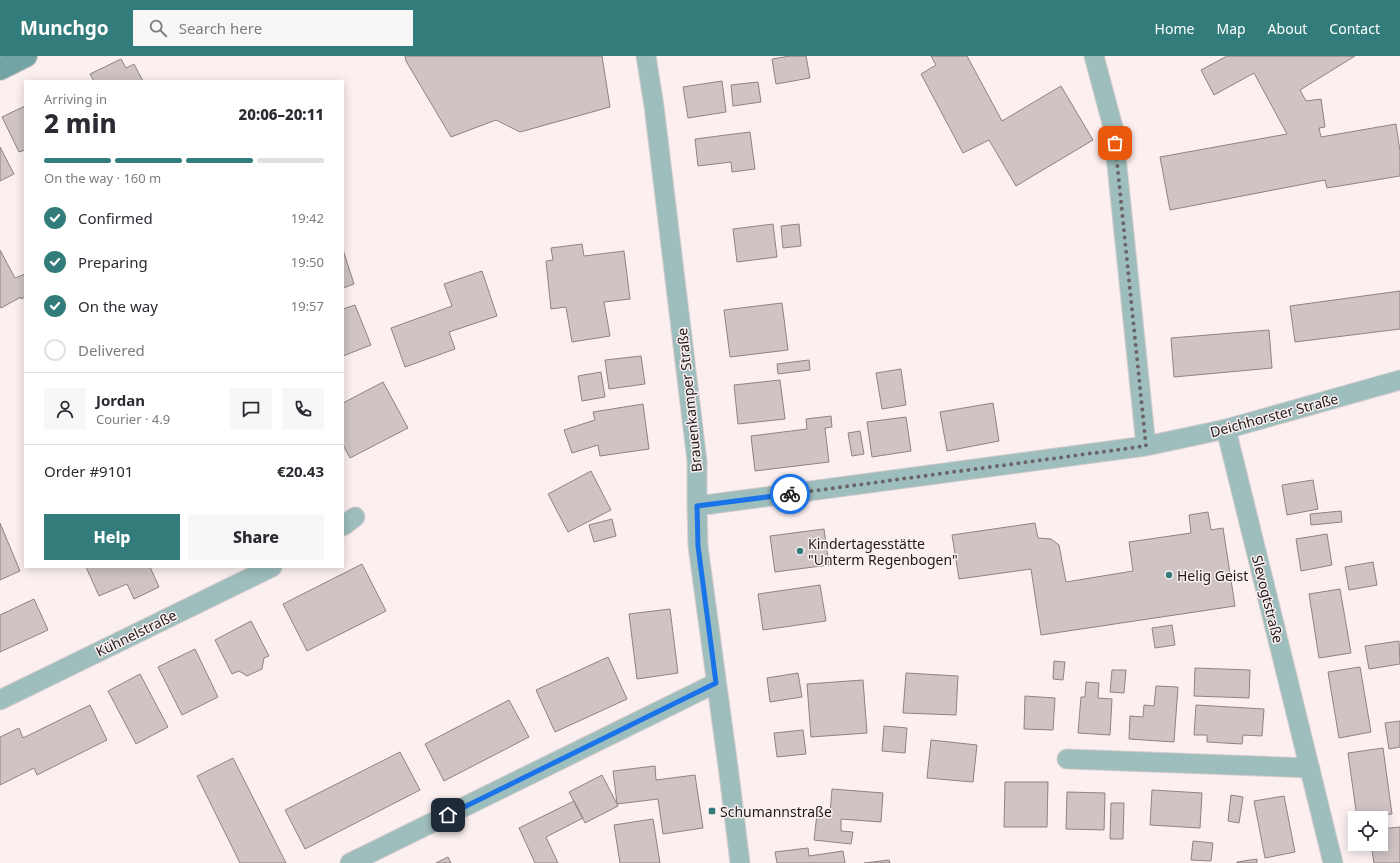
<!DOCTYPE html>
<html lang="en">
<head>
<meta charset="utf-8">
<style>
  :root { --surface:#fff; --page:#f7f7f7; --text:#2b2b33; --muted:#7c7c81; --line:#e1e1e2; --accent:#337c7c }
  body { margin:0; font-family:"Noto Sans",sans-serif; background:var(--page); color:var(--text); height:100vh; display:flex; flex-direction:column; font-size:15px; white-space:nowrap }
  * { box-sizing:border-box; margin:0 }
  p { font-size:13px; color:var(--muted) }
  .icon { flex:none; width:22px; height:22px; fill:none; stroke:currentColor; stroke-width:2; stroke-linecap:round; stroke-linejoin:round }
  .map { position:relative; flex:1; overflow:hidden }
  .side { position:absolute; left:24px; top:24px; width:320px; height:488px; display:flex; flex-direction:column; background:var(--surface); border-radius:0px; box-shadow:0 2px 10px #0003 }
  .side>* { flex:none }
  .fabs { position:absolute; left:1348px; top:755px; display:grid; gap:8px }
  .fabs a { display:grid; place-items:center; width:40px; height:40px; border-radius:0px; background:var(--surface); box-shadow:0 2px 10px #0003; font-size:20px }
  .pin { position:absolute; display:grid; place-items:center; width:34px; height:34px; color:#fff; margin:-17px; border-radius:8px; box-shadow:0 2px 6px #0006 }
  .courier { position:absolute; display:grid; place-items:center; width:40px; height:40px; margin:-20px; border:3px solid #1a73e8; border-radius:50%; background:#fff; color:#222; box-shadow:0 1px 5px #0007 }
  .headline em { font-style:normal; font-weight:800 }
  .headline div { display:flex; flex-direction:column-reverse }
  .headline { display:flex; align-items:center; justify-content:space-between; height:68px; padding:0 20px }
  h1 { font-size:26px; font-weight:800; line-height:30px }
  .bar { display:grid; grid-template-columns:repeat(4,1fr); gap:6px 4px; align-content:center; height:48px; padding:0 20px }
  .bar i { height:5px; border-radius:3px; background:var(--line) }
  .bar .selected { background:var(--accent) }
  .bar p { grid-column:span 4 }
  .line { display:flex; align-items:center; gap:10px; padding:0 20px; border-top:1px solid var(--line) }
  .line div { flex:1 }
  .round { display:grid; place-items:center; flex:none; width:42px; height:42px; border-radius:0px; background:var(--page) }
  ol { padding:0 20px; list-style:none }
  li { display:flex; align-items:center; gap:12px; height:44px }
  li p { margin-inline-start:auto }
  li .icon { padding:4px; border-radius:50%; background:var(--accent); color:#fff; stroke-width:4 }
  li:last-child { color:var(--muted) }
  li i { width:22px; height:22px; border:2px solid var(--line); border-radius:50% }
  .button { display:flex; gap:8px; margin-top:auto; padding:8px 20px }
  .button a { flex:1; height:46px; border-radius:0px; background:var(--accent); color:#fff; font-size:16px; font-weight:800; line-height:46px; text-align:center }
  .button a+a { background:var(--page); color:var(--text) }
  header { display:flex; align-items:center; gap:24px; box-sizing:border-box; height:56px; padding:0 20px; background:var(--accent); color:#fff }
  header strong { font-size:19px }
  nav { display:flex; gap:22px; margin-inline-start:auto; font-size:14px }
  .search { width:280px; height:36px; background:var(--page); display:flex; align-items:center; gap:10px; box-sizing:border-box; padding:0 14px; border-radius:0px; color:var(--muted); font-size:15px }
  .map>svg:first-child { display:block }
  .building { fill:#cfc3c4; stroke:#8e8384 }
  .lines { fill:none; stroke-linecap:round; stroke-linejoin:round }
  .minor-casing { stroke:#d8cdce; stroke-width:21 }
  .secondary-casing { stroke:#d8cdce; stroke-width:24 }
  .minor { stroke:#9ebebd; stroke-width:19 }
  .secondary { stroke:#73a3a3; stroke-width:22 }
  .done { stroke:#6b6565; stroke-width:4; stroke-dasharray:0 7.2 }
  .route { stroke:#1a73e8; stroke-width:5 }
  .poi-dot { fill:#337c7c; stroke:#fbeff0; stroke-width:1.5 }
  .labels { text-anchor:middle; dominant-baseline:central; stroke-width:3; stroke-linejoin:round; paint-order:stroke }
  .street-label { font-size:14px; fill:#1e1a1a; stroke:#fbeff0 }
  .poi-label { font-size:14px; fill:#1e1a1a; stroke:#fbeff0; text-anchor:start }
</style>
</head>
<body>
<header>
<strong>Munchgo</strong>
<div class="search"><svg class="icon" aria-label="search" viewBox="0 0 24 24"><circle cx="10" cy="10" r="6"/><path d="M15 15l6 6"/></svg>Search here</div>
<nav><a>Home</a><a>Map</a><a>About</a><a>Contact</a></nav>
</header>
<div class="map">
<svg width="1400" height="807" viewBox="0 0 1400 807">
  <rect width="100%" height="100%" fill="#fbeff0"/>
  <path class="building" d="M405 0H602L610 51 520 76 496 64 451 81 406 5Z
    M790 0H806L810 22 776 28 772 3Z
    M931 0H967L1002 65 1061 30 1093 84 1016 130 989 84 963 97 921 18 936 9Z
    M1227 0H1355L1300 34 1306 45 1321 43 1325 71 1319 72 1321 81 1396 68 1400 95V120L1327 132 1325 124 1170 154 1160 101 1287 78 1254 17 1214 39 1201 14Z
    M121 3 126 12 134 8 143 25H94L90 18Z
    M722 25 726 56 688 62 683 31Z
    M758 26 761 46 733 50 731 29Z
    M25 50V94L19 96 2 61Z
    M750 76 755 113 732 116 731 106 698 110 695 83Z
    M0 91 14 118 0 125Z
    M773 168 777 201 737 206 733 173Z
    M799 168 801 190 783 192 781 170Z
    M582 188 584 200 624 195 630 243 604 246 610 280 572 286 566 251 551 253 546 205 553 204 551 192Z
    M0 194 15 222 25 218V241L21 243V241L1 252 0 250Z
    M343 194 354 228 343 232Z
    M482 215 497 260 449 276 455 293 405 311 391 272 452 250 444 228Z
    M1400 235V273L1295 286 1290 250Z
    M782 247 788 294 730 301 724 254Z
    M355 249 371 289 343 300V253Z
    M1269 274 1272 312 1174 321 1171 282Z
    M641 300 645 328 609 333 605 304Z
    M809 304 810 314 778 318 777 308Z
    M901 313 906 349 882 353 876 317Z
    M601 316 605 341 582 345 578 320Z
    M780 324 785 363 738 368 734 329Z
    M383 326 408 372 350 402 343 389V347Z
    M993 347 999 385 947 395 940 356Z
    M643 348 649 393 600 400 598 389 572 397 564 374 595 364 593 356Z
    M831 360 832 371 825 372 829 406 755 415 751 380 807 373 806 363Z
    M906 361 911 395 872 401 867 366Z
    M860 375 864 398 852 400 848 377Z
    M591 415 611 454 568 476 548 438Z
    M1313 424 1318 453 1287 459 1282 429Z
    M1341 455 1342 466 1311 469 1310 458Z
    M1208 456 1211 474 1223 472 1235 550 1041 579 1031 513 959 523 952 479 1035 467 1038 482 1051 483 1059 489 1066 526 1133 515 1129 486 1191 477 1189 459Z
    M612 463 616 480 594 486 589 469Z
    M0 467 20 515 0 524Z
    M824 473 829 509 775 516 770 480Z
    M1327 478 1332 509 1301 515 1296 483Z
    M1373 506 1377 529 1349 534 1345 511Z
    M362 508 386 555 307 595 283 548Z
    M86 511H150L159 531 134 543 127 528 99 540Z
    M820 529 826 565 763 574 758 538Z
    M1340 533 1351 597 1319 602 1309 538Z
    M34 543 48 574 0 596V559Z
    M670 553 678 617 637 623 629 558Z
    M251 565 269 600 264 602 262 613 247 620 239 615 232 618 215 584Z
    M1172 569 1175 589 1155 592 1152 572Z
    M1399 585 1400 608 1369 613 1365 590Z
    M195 593 218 641 182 659 158 611Z
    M608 601 627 643 555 676 536 634Z
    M1054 605 1065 606 1063 624 1053 623Z
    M1360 611 1371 676 1339 682 1328 616Z
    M1195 612 1250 614 1249 642 1194 640Z
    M1112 614H1126L1124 637 1110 636Z
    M798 617 802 641 770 646 767 622Z
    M906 617 958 620 956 659 903 657Z
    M140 618 168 671 136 688 108 635Z
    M863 624 867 677 811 681 807 628Z
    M1086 626 1099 627 1098 642 1112 643 1110 679 1078 677 1081 641H1085Z
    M1156 630 1178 631 1174 686 1129 683 1130 660 1143 661 1144 649 1154 650Z
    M1025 640 1055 642 1053 674 1024 673Z
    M509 644 529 681 444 725 425 688Z
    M90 649 107 684 37 719 34 712 0 729V681L19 672 23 682Z
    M1196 649 1264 653 1262 680 1243 679 1242 688 1207 686V679H1194Z
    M1400 665V691L1389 693 1385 667Z
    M884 670 907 672 905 697 882 695Z
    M803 674 806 698 777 701 774 677Z
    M931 684 977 689 973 726 927 722Z
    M1383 692 1392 758 1357 762 1348 697Z
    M400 696 420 734 305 793 285 754Z
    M233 702 286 807H240L197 720Z
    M655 710 656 724 695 719 703 772 663 778 658 743 617 748 613 715Z
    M602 719 618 750 585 767 569 736Z
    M1005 726H1048L1047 771H1004Z
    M832 733 883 737 881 766 841 763V775L853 776 851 788 814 784 817 758H830Z
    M1152 734 1202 737 1200 772 1150 769Z
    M1067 736 1105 737 1104 774 1066 773Z
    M1231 739 1243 741 1239 767 1228 765Z
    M1284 740 1295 796 1265 802 1254 745Z
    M574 745 583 762 546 781 558 807H535L519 772Z
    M1111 747H1124L1123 783H1110Z
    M653 763 660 807H620L614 769Z
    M1400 771V807H1374L1371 788H1381V773Z
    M1193 785 1213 787 1211 805 1191 804Z
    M808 792 809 800 843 795 845 807H777L775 796Z
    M448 801 451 807H436Z
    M1257 803V807H1237V806Z
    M889 804 890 807H864Z"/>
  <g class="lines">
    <defs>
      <path id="minor" d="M646 0 654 50 697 405V450L698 490 729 718 740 807
        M1094 0 1113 71 1146 390
        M1226 373 1333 807
        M697 450 1146 390 1226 373 1400 324
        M343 470 355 461
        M0 644 272 511
        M1067 703 1310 712
        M350 807 716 627"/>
      <path id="secondary" d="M0 13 26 0"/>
    </defs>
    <use href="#minor" class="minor-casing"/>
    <use href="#secondary" class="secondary-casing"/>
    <use href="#minor" class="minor"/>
    <use href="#secondary" class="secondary"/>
  </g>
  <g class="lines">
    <path class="done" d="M790 438 1146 390 1115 87"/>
    <path class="route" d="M448 759 716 627 698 490 697 450 790 438"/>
  </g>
  <g class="poi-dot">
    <circle cx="800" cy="495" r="4"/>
    <circle cx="1169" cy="519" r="4"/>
    <rect x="708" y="751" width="8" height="8" rx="2"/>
  </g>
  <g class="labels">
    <g class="street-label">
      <text transform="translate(689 344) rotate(-96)">Brauenkamper Straße</text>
      <text transform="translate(1274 359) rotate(-15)">Deichhorster Straße</text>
      <text transform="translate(1268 543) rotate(76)">Slevogtstraße</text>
      <text transform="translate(136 577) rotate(-26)">Kühnelstraße</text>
    </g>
    <g class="poi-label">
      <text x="808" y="487">Kindertagesstätte<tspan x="808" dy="16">"Unterm Regenbogen"</tspan></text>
      <text x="1177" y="519">Helig Geist</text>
      <text x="720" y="755">Schumannstraße</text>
    </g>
  </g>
</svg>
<div class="fabs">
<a><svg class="icon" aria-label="locate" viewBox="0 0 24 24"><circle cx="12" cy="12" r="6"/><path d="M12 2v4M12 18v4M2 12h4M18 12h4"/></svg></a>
</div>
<div class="pin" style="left:1115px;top:87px;background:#ea580c"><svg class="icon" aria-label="bag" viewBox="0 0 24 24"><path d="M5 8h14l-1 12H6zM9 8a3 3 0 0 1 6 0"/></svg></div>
<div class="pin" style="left:448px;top:759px;background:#1f2937"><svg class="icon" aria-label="home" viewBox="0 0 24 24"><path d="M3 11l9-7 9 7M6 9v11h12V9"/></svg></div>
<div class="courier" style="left:790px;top:438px"><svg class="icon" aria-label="bike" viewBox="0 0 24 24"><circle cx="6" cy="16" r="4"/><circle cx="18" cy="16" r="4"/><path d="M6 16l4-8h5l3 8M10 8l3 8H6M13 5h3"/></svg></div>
<section class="side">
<div class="headline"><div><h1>2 min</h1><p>Arriving in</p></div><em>20:06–20:11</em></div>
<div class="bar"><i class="selected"></i><i class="selected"></i><i class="selected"></i><i></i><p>On the way · 160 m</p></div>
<ol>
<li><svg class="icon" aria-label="check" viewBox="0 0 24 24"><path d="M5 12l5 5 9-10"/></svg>Confirmed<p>19:42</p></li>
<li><svg class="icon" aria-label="check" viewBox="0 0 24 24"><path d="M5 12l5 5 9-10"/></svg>Preparing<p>19:50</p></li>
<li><svg class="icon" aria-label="check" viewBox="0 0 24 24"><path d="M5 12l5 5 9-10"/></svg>On the way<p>19:57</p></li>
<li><i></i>Delivered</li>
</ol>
<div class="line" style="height:72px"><a class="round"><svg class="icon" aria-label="person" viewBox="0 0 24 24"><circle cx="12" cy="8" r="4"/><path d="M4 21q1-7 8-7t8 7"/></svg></a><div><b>Jordan</b><p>Courier · 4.9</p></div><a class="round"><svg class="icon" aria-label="chat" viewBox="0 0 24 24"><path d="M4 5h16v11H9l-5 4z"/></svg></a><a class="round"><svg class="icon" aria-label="phone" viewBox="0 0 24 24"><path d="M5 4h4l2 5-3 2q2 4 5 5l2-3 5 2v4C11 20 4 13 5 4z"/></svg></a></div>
<div class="line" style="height:52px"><div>Order #9101</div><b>€20.43</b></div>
<div class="button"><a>Help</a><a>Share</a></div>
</section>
</div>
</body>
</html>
